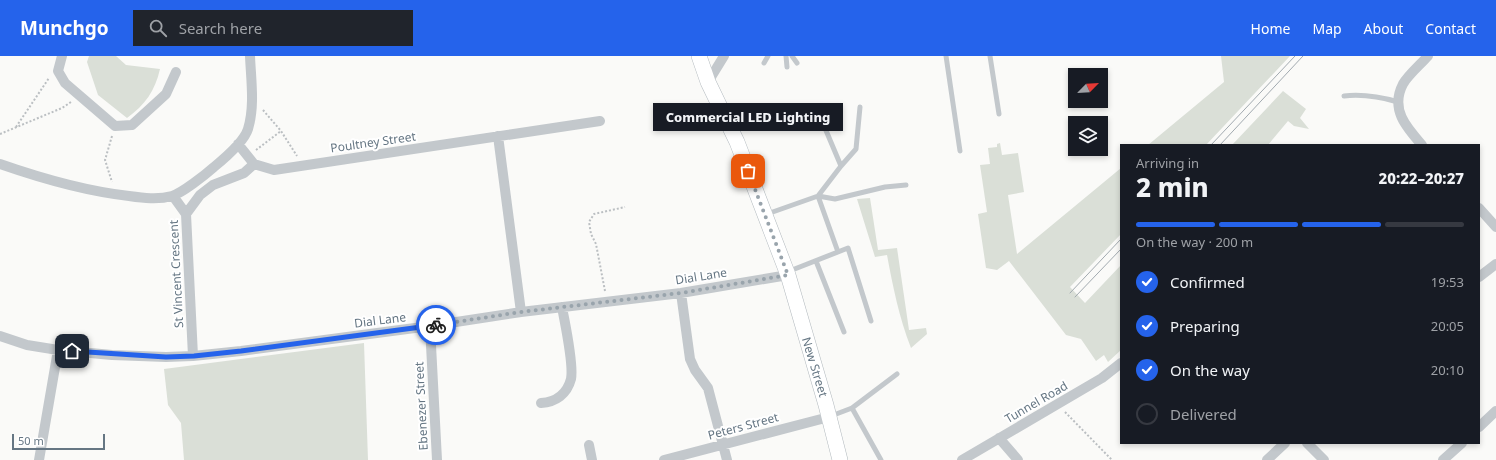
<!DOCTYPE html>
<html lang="en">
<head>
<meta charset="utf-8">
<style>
  :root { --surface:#171b24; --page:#20242c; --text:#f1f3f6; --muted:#9ea1a6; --line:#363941; --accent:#2563eb }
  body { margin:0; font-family:"Noto Sans",sans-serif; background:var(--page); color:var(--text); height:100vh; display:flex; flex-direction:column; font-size:15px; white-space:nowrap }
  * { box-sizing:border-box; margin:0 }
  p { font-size:13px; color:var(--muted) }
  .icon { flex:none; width:22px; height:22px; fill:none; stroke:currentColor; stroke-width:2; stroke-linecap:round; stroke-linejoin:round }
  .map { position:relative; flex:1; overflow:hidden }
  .panel { position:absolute; left:1120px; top:88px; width:360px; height:300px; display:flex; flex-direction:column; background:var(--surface); border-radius:0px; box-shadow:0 2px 6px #0003 }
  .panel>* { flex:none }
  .needle { width:26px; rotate:66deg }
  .fabs { position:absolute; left:1068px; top:12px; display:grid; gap:8px }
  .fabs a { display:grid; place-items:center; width:40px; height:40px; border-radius:0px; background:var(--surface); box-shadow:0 2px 6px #0003; font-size:20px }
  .scale { position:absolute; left:12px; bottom:10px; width:93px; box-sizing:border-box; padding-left:4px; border:2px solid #657683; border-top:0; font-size:11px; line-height:14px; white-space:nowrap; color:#657683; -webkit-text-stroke:3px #fff; paint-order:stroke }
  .pin { position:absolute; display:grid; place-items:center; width:34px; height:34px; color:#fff; margin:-17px; border-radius:8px; box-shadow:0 2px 6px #0006 }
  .courier { position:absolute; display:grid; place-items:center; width:40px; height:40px; margin:-20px; border:3px solid #2563eb; border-radius:50%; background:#fff; color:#222; box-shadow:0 1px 5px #0007 }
  .bubble { position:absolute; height:28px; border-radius:0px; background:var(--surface); box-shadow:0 2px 6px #0003; font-size:13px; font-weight:800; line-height:28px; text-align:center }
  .head em { font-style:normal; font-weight:800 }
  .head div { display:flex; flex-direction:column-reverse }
  .head { display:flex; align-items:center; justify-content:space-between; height:68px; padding:0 16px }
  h1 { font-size:26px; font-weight:800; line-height:30px }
  .bar { display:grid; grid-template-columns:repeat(4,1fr); gap:6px 4px; align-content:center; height:48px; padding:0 16px }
  .bar i { height:5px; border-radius:3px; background:var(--line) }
  .bar .on { background:var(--accent) }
  .bar p { grid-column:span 4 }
  ol { padding:0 16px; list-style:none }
  li { display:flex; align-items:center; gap:12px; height:44px }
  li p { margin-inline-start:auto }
  li .icon { padding:4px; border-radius:50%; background:var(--accent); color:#fff; stroke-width:4 }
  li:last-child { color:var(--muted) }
  li i { width:22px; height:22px; border:2px solid var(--line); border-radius:50% }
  header { display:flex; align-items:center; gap:24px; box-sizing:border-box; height:56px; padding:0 20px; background:var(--accent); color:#fff }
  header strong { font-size:19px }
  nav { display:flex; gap:22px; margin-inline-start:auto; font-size:14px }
  .search { width:280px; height:36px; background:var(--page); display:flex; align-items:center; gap:10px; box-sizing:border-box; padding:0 14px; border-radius:0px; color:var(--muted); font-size:15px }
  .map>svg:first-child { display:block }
  .green { fill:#dadfd7 }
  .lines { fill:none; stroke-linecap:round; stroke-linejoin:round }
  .secondary-casing { stroke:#b3babf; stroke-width:16 }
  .path { stroke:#bbbfc2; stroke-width:2; stroke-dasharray:2 2; stroke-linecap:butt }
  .lane { stroke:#c3c8cc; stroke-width:5 }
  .street { stroke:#c3c8cc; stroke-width:10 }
  .secondary { stroke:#fff; stroke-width:15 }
  .tram { stroke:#a2aab0; stroke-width:1 }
  .done { stroke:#99a4ac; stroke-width:4; stroke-dasharray:0 7.2 }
  .route { stroke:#2563eb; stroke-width:5 }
  .labels { text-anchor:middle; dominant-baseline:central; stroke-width:4; stroke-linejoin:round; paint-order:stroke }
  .street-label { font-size:12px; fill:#657683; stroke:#fff }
</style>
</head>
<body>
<header>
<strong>Munchgo</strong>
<div class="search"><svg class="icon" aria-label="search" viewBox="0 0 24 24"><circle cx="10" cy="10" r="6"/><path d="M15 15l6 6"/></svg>Search here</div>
<nav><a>Home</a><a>Map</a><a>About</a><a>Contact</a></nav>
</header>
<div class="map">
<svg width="1496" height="404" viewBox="0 0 1496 404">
  <rect width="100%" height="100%" fill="#fafaf8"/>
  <path class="green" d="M89 0H116L126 9 160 13C155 35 145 49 127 62L98 39 87 6Z
    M1221 0H1290L1206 89H1148L1224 26Z
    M1283 35 1306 53 1300 62 1309 73 1294 70 1288 65 1268 89H1232Z
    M1000 87 1002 99 1018 97 1024 136 1008 139 1017 198 1121 112V178L1070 231 1085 247 1121 209V294L1108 306 1104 299 1096 305 1081 283 1066 279 1009 205 997 214 986 212 978 158 987 156 980 109 990 108 988 92 997 91V88Z
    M870 142 878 194 897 192 909 274 926 272 927 278 911 292C899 261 893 231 887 199L875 201 857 143Z
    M364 287 368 404H184L181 367 168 349 164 313Z"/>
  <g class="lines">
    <defs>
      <path id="secondary" d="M699 0 708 26 737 86 788 219 826 349 840 404"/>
    </defs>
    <use href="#secondary" class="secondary-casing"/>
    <path class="path" d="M263 54 281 75 297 100
      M16 71 49 22
      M0 78 62 52 71 46
      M112 80 105 104 112 126
      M256 94 281 75
      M605 235 596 188 591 178 589 166 594 158 625 151
      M1065 356 1112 404"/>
    <path class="lane" d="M786 0 787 11
      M792 0 797 7
      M946 0 960 95
      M990 0 999 58
      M764 7 768 0
      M1344 40C1362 38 1381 41 1398 46
      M822 65 841 110 818 140 835 143 885 131 906 129
      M841 110 856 93 860 51
      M767 158 818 140 838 196
      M816 205 844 276
      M787 216 848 192 871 265
      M852 352 881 404
      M831 360 852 352 897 318"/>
    <path class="street" d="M62 0 58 15 65 27 115 70 132 69 166 38 176 16
      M708 26 724 0
      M498 80 521 256
      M238 88 254 108 274 114 600 65
      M1422 89C1406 71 1390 53 1403 28 1408 19 1421 8 1428 0
      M0 108C43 123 84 135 129 140 143 142 158 144 172 140 182 137 205 119 214 111 225 102 244 86 248 73 255 50 251 24 250 0
      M173 140 186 158 193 300
      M1479 152 1496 171
      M186 158 200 139 213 129 244 117 254 108
      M1479 221 1496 208
      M681 237 690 303 695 314 708 332 727 404
      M430 270 437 404
      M0 280 27 289 58 294 112 299 166 301 193 300 241 295 430 270 521 256 681 237 788 219
      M541 347C556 346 567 338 571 323 574 308 565 268 562 251
      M1479 371 1496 355
      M999 382 1018 404
      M1307 387 1324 404
      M589 389 592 404
      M39 404 58 294
      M664 404 829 361
      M962 404 1102 322 1121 307
      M1267 404 1285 387
      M1443 404 1462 387"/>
    <use href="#secondary" class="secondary"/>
    <path class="tram" d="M1211 89 1295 0
      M1220 89 1303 0
      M1070 237 1121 183
      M1075 241 1121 193"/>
  </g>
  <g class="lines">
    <path class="done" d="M436 269 521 256 681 237 788 219 748 115"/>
    <path class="route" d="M72 295 166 301 194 300 241 295 436 269"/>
  </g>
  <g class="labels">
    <g class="street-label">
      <text transform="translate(373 86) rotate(-8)">Poultney Street</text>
      <text transform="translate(176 218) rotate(-93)">St Vincent Crescent</text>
      <text transform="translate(701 220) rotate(-9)">Dial Lane</text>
      <text transform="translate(380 264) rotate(-7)">Dial Lane</text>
      <text transform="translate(815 311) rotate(73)">New Street</text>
      <text transform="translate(1036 346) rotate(-30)">Tunnel Road</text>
      <text transform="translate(421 350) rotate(-93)">Ebenezer Street</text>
      <text transform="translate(743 370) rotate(-15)">Peters Street</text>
    </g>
  </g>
</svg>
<div class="fabs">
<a><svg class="needle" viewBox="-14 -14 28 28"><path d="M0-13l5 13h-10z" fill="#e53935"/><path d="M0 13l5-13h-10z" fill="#9ea1a6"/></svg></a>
<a><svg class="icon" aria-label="layers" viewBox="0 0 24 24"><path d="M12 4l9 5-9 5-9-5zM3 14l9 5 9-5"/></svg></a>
</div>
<div class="scale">50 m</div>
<div class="pin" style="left:748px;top:115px;background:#ea580c"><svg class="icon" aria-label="bag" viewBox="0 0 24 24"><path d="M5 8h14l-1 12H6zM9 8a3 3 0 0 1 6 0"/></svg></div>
<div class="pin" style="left:72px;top:295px;background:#1f2937"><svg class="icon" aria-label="home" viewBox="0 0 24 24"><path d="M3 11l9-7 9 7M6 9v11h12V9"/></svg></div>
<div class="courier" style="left:436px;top:269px"><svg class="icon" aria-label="bike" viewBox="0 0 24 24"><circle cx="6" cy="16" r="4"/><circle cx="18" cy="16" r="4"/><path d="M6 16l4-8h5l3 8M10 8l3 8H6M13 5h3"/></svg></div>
<div class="bubble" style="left:653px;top:47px;width:190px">Commercial LED Lighting</div>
<section class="panel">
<div class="head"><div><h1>2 min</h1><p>Arriving in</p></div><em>20:22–20:27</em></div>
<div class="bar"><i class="on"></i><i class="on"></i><i class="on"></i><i></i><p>On the way · 200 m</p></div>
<ol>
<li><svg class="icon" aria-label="check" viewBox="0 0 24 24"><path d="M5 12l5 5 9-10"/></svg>Confirmed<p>19:53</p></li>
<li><svg class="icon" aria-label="check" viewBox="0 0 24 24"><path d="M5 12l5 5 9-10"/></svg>Preparing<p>20:05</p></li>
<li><svg class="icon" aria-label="check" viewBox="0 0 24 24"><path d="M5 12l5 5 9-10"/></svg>On the way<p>20:10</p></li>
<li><i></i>Delivered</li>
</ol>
</section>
</div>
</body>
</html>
